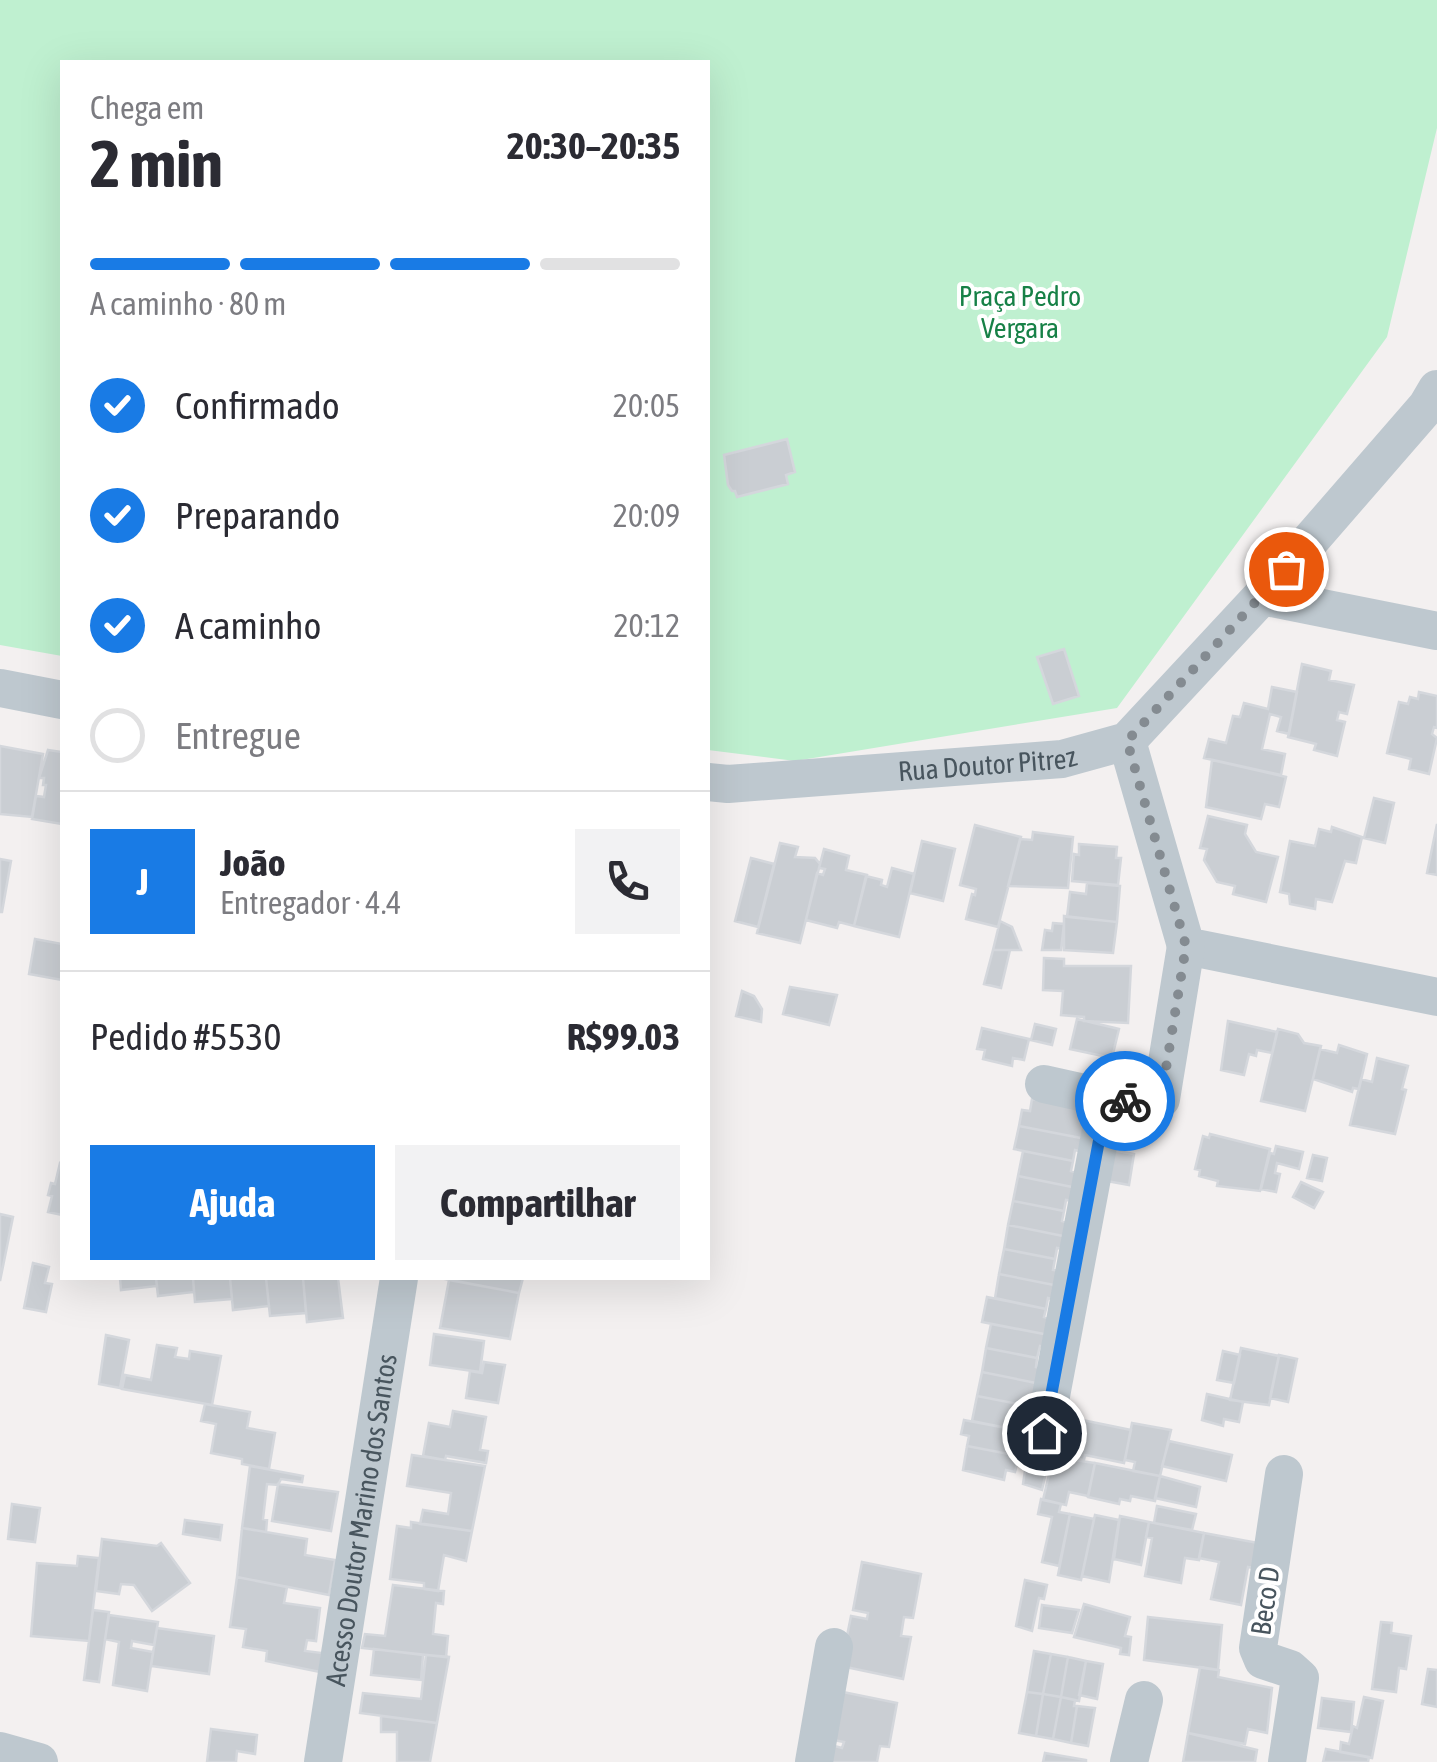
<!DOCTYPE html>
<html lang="pt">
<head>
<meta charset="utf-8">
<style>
  :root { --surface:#fff; --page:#f2f2f3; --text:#2b2b33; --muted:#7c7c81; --line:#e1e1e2; --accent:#197be5 }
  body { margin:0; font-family:"Asap Condensed",sans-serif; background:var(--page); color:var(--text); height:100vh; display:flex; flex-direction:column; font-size:38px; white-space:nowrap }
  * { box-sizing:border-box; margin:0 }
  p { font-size:32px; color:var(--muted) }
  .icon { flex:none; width:55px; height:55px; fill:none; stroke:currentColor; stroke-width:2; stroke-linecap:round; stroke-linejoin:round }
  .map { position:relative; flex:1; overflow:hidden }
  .side { position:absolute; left:60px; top:60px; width:650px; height:1220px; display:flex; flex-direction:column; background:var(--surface); border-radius:0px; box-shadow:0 10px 40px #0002 }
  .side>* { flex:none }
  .pin { position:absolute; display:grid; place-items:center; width:85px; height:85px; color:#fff; margin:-42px; border:5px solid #fff; border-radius:50%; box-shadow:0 2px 10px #0007 }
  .courier { position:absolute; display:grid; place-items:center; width:100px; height:100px; margin:-50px; border:8px solid #197be5; border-radius:50%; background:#fff; color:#222; box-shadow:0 2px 12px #0007 }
  .headline em { font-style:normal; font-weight:700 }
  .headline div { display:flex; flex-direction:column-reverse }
  .headline { display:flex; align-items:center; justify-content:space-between; height:170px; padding:0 30px }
  h1 { font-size:65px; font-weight:700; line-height:75px }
  .bar { display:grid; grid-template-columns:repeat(4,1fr); gap:15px 10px; align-content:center; height:120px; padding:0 30px }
  .bar i { height:12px; border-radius:8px; background:var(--line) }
  .bar .active { background:var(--accent) }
  .bar p { grid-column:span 4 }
  .line { display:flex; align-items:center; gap:25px; padding:0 30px; border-top:2px solid var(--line) }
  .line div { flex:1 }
  .round { display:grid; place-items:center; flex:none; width:105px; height:105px; border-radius:0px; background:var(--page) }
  ol { padding:0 30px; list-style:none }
  li { display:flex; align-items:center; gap:30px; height:110px }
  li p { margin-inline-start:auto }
  li .icon { padding:10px; border-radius:50%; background:var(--accent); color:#fff; stroke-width:4 }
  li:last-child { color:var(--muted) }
  li i { width:55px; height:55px; border:5px solid var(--line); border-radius:50% }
  .cta { display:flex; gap:20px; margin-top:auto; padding:20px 30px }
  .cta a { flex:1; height:115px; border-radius:0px; background:var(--accent); color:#fff; font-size:40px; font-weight:700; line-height:115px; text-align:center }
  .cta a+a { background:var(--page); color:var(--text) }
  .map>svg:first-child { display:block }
  .green { fill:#bff0d0 }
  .building { fill:#caced3; stroke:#d4d7dc; stroke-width:2.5 }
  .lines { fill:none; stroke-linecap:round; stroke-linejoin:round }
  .minor { stroke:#bec8cf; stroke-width:38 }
  .done { stroke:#848b91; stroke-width:10; stroke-dasharray:0 18 }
  .route { stroke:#197be5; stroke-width:12 }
  .labels { text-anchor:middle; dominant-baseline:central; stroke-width:8; stroke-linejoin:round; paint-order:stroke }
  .park-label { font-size:28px; fill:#178147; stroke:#fff }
  .street-label { font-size:28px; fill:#48555e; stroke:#fff }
</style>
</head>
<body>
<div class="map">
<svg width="1437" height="1762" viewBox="0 0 1437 1762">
  <rect width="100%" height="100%" fill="#f3f0f0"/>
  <path class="green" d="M0 0H1437V128L1387 337 1117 708 795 761 708 750V62H62V656L0 645Z"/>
  <path class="building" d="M787 439 795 472 786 475 788 484 737 497 735 491H732L728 485 724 455Z
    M1064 649 1079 696 1053 704 1037 657Z
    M1302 664 1331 671 1329 680 1354 685 1347 714 1339 712 1337 720 1345 722 1337 756 1314 750 1316 744 1288 737Z
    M1272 687 1297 692 1289 734 1277 731 1281 717 1270 714 1262 749 1285 754 1281 775 1204 758 1209 739 1226 743 1233 716 1240 717 1244 703 1268 709Z
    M1419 692 1437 696V728L1434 727 1432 734 1437 738 1429 774 1409 769 1411 759 1387 753 1399 702 1408 704 1410 697 1418 699Z
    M0 746 43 754 32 817 0 814Z
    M48 750 62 752V824L32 819 36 796 44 797 46 785H43L44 778H39Z
    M1212 760 1286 777 1279 807 1265 804 1261 819 1206 807Z
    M1374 798 1394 803 1385 843 1364 838Z
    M1208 816 1247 825 1245 834 1256 852 1278 857 1266 902 1233 894 1235 886 1217 882 1204 860 1207 849 1200 848Z
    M1437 824V875L1427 873Z
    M975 825 1021 837 998 927 966 919 972 894 975 895 976 889 960 885Z
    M1332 827 1362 837 1356 863 1345 861 1332 902 1316 899 1315 909 1290 904 1289 894 1280 892 1290 841 1315 846 1319 829 1331 832Z
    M1033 832 1073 837 1068 888 1008 886 1020 839 1032 840Z
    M922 841 955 849 943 901 910 893Z
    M780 843 798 847 795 857 815 858 820 864 800 943 757 933Z
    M1079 844 1117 847 1116 858H1121L1118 885 1072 881 1074 854 1079 855Z
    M824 849 849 856 846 870 867 875 854 926 839 922 837 928 806 920 817 873 823 875 825 869 819 868Z
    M751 858 774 864 758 927 735 921Z
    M0 859 11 861 2 912H0Z
    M892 868 914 874 899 937 854 926 866 876 882 880 881 885 887 887Z
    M1087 883 1120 886 1117 922 1067 917 1070 892 1086 894Z
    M1064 916 1117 922 1113 953 1064 950Z
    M1000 921 1012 927 1021 950H993Z
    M1053 923 1064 924 1061 950H1042L1045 930 1052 931Z
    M35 939 62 944V980L29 974Z
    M993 950H1010L1001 988 984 984Z
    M1044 958 1064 959V966H1131L1128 1023 1084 1021V1017L1061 1015 1063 991 1043 990Z
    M790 987 837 995 829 1025 783 1014Z
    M742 991 754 996 762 1009 761 1022 736 1016Z
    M1077 1019 1119 1029 1112 1058 1070 1049Z
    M1228 1021 1277 1032 1272 1053 1257 1050 1256 1056 1249 1054 1244 1075 1221 1070Z
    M1035 1024 1056 1029 1052 1045 1031 1040Z
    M982 1028 1029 1039 1024 1060 1013 1058 1012 1066 983 1059 985 1050 977 1049Z
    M1278 1029 1298 1034 1304 1043 1321 1046 1305 1111 1261 1101Z
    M1339 1045 1367 1054 1359 1089 1353 1088 1352 1092 1313 1079 1320 1049 1337 1053Z
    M1377 1058 1408 1066 1402 1089 1406 1090 1395 1134 1350 1125 1361 1079 1372 1082Z
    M1032 1099 1083 1109 1081 1122 1088 1123 1086 1139 1019 1126 1022 1110 1030 1111Z
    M1019 1126 1086 1139 1083 1152 1075 1150 1073 1161 1014 1149Z
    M1210 1134 1270 1149 1260 1191 1217 1186 1218 1181 1199 1176 1200 1170 1195 1169 1203 1136 1209 1138Z
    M1276 1146 1303 1152 1299 1169 1277 1163 1275 1173 1280 1174 1276 1192 1261 1189 1270 1153 1274 1154Z
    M1107 1149 1134 1154 1129 1185 1101 1180Z
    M1023 1151 1073 1161 1071 1171 1079 1173 1077 1188 1018 1176Z
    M1313 1155 1327 1158 1322 1181 1307 1178Z
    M60 1163 62 1164V1215L48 1212 52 1196 48 1195 51 1183 55 1184Z
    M1018 1176 1077 1188 1074 1201 1066 1200 1064 1211 1013 1201Z
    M1301 1182 1323 1192 1314 1208 1293 1197Z
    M1013 1201 1064 1211 1062 1221 1070 1223 1068 1237 1008 1225Z
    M0 1214 13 1217 0 1281Z
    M1008 1225 1068 1237 1065 1249 1057 1248 1055 1259 1004 1249Z
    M1004 1249 1055 1259 1053 1270 1062 1271 1059 1286 999 1274Z
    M33 1263 49 1267 45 1283 52 1284 46 1312 24 1308Z
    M999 1274 1059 1286 1056 1300 1048 1298 1046 1309 995 1298Z
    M120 1278H156L157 1286 121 1290Z
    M156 1278H193L194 1292 158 1296Z
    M193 1278H230L232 1299 195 1302Z
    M230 1278H266L269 1306 233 1310Z
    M266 1278H303L306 1313 270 1316Z
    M303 1278H338L343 1318 307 1322Z
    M440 1278H523L519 1293Z
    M449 1280 519 1293 510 1339 440 1328Z
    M987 1297 1046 1309 1044 1317 1053 1319 1049 1335 982 1322Z
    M991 1324 1049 1335 1047 1348 1040 1346 1037 1358 986 1348Z
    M434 1334 484 1341 480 1372 430 1365Z
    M106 1335 129 1340 120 1388 99 1384Z
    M157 1345 177 1348 175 1357 189 1359 190 1351 221 1356 212 1405 122 1389 125 1375 151 1380Z
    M986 1348 1037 1358 1036 1367 1043 1369 1041 1384 982 1372Z
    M1241 1348 1279 1356 1269 1405 1230 1400Z
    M1223 1351 1240 1355 1234 1383 1217 1380Z
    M1279 1355 1297 1359 1288 1402 1270 1398Z
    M484 1362 505 1365 498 1403 466 1398 470 1371 482 1373Z
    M982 1372 1041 1384 1038 1397 1030 1395 1028 1406 977 1396Z
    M1207 1394 1243 1402 1239 1422 1224 1419 1223 1426 1202 1420Z
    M977 1396 1028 1406 1026 1416 1034 1417 1032 1433 972 1421Z
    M205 1404 250 1412 247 1428 275 1433 269 1469 242 1464V1459L211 1453 216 1424 201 1421Z
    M453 1411 486 1417 480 1450 488 1451 486 1463 446 1456 445 1460 423 1456 429 1423 450 1427Z
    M1058 1415 1131 1430 1124 1463 1085 1455 1084 1460 1050 1453Z
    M964 1420 1032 1433 1030 1444 1021 1443 1019 1456 967 1446 969 1436 961 1434Z
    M1132 1423 1171 1430 1160 1476 1133 1471 1135 1462 1125 1460Z
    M1169 1441 1232 1455 1226 1481 1162 1466Z
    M967 1446 1019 1456 1015 1472 1006 1470 1004 1480 963 1470Z
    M412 1455 485 1466 472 1531 420 1524 423 1510 448 1514 451 1493 407 1486Z
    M1053 1457 1095 1463 1088 1496 1069 1492 1066 1505 1043 1500Z
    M1095 1463 1160 1476 1155 1501 1131 1496 1130 1501 1120 1499 1119 1504 1088 1497Z
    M1026 1464 1047 1468 1042 1490 1023 1484Z
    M250 1466 303 1476 302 1482 281 1479 278 1485 267 1484 263 1519 267 1520 266 1532 242 1528Z
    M1160 1476 1200 1487 1196 1507 1155 1498Z
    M278 1484 338 1492 331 1531 272 1521Z
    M1041 1499 1061 1504 1059 1512 1070 1514 1059 1566 1042 1562 1052 1517 1038 1514Z
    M12 1504 40 1508 35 1542 8 1539Z
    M1157 1506 1196 1514 1192 1530 1154 1523Z
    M1070 1514 1094 1519 1081 1580 1058 1575Z
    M1095 1515 1119 1520 1109 1582 1082 1576Z
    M1120 1516 1149 1522 1141 1565 1114 1559Z
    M185 1520 222 1525 220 1540 183 1534Z
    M411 1522 472 1531 466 1561 444 1555 438 1591 424 1589V1583L390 1579 397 1526 411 1528Z
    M1149 1522 1204 1533 1199 1560 1185 1558 1181 1583 1145 1576 1152 1538 1146 1537Z
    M242 1528 307 1539 305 1555 335 1560 329 1595 237 1577Z
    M1204 1533 1258 1543 1253 1568 1248 1567 1241 1605 1211 1599 1219 1562 1199 1558Z
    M102 1539 157 1546 161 1543 190 1583 152 1611 134 1585 121 1584 119 1594 96 1591Z
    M78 1556 99 1558 89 1641 31 1636 37 1563 77 1566Z
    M862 1562 921 1574 913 1618 904 1617 901 1636 911 1637 903 1679 841 1666 851 1616 867 1619 868 1613 853 1610Z
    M237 1577 287 1587 284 1603 320 1608 316 1641 307 1640 305 1651 322 1653 320 1672 266 1661 267 1651 243 1647 246 1629 230 1627Z
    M1025 1580 1047 1585 1044 1599 1039 1598 1032 1631 1016 1626Z
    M393 1585 444 1591 443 1604 436 1603 433 1634 448 1636 446 1657 362 1648 365 1634 385 1636Z
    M1084 1604 1130 1617 1125 1636 1131 1637 1129 1655 1120 1654 1121 1648 1074 1637Z
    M1042 1605 1079 1610 1072 1633 1039 1628Z
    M93 1610 109 1612 99 1682 84 1680Z
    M109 1615 158 1622 154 1645 132 1641 131 1648 153 1652 147 1691 113 1685 119 1642 105 1639Z
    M1148 1617 1222 1625 1218 1670 1144 1660Z
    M1381 1622 1392 1623 1391 1633 1411 1636 1406 1669 1399 1668 1396 1692 1372 1689Z
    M157 1628 214 1636 209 1674 151 1666Z
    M374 1649 423 1655 421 1680 371 1675Z
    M1034 1651 1051 1654 1043 1694 1027 1692Z
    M1051 1654 1068 1657 1061 1697 1043 1694Z
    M426 1655 449 1657 437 1723 360 1713 363 1693 421 1699Z
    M1068 1657 1086 1661 1079 1701 1061 1697Z
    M1086 1661 1103 1664 1097 1699 1079 1695Z
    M1200 1667 1219 1670 1218 1677 1272 1688 1267 1733 1248 1729 1245 1744 1188 1733Z
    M1428 1669 1437 1670V1707L1422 1704Z
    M838 1691 897 1703 889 1747 880 1746 877 1762H824L827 1744 842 1748 844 1742 828 1739Z
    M1027 1692 1043 1694 1036 1736 1019 1733Z
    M1043 1694 1061 1697 1053 1739 1036 1736Z
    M1061 1697 1075 1700 1074 1706H1077L1071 1743 1053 1739Z
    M1364 1697 1383 1701 1372 1758 1340 1752 1341 1742 1349 1744 1353 1726 1357 1728Z
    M1322 1698 1354 1702 1351 1732 1318 1728Z
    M1077 1706 1095 1708 1088 1746 1071 1743Z
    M381 1716 437 1723 430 1762H397V1732H381Z
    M211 1729 257 1735 255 1754 237 1751 236 1762H207Z
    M1188 1733 1257 1750 1255 1762H1183Z
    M1326 1749 1369 1757 1368 1762H1323Z
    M1045 1753 1086 1760V1762H1043Z"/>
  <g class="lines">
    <g class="minor">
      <path d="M1262 596 1437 631"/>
      <path d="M0 688 62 700"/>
      <path d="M1127 741 1186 946 1437 997"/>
      <path id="s1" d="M708 782 728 784 1062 759 1127 741 1262 596 1427 406 1437 389"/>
      <path d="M1044 1084 1107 1098"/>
      <path d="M1044 1433 1107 1098 1153 1105 1161 1099 1186 946"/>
      <path d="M1284 1474 1258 1648 1263 1660 1290 1669 1300 1678 1287 1762"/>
      <path d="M0 1751 39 1762"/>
      <path id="s2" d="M323 1762 399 1278"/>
      <path d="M814 1762 834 1647"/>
      <path d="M1129 1762 1144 1700"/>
    </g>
  </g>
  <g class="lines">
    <path class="done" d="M1125 1101 1152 1105 1161 1099 1186 946 1127 741 1286 569"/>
    <path class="route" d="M1044 1433 1107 1098 1125 1101"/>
  </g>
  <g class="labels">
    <g class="park-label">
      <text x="1020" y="296">Praça Pedro<tspan x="1020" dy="32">Vergara</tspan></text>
    </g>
    <g class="street-label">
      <text stroke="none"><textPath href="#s1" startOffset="280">Rua Doutor Pitrez</textPath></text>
      <text stroke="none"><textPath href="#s2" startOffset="245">Acesso Doutor Marino dos Santos</textPath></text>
      <text transform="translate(1265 1601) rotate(-82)">Beco D</text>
    </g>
  </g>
</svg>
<div class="pin" style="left:1286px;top:569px;background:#ea580c"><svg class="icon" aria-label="bag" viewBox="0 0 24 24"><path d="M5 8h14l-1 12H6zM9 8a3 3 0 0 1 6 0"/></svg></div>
<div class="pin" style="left:1044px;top:1433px;background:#1f2937"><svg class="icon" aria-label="home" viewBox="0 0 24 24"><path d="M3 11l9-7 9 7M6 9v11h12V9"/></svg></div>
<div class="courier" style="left:1125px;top:1101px"><svg class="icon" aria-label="bike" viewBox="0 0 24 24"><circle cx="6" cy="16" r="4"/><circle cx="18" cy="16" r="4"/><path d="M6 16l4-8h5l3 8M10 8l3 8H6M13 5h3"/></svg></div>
<section class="side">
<div class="headline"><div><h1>2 min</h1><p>Chega em</p></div><em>20:30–20:35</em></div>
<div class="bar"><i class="active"></i><i class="active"></i><i class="active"></i><i></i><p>A caminho · 80 m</p></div>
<ol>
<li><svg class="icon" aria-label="check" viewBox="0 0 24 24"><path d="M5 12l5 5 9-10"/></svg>Confirmado<p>20:05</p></li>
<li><svg class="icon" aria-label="check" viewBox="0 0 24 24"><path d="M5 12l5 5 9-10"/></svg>Preparando<p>20:09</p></li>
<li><svg class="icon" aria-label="check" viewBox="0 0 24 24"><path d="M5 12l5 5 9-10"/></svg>A caminho<p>20:12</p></li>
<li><i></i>Entregue</li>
</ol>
<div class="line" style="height:180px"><b class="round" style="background:var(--accent);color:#fff">J</b><div><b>João</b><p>Entregador · 4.4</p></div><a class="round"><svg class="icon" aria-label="phone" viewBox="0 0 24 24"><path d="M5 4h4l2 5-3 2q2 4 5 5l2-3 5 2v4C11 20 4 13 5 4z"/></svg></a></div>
<div class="line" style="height:130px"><div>Pedido #5530</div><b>R$99.03</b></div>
<div class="cta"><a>Ajuda</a><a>Compartilhar</a></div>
</section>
</div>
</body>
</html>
